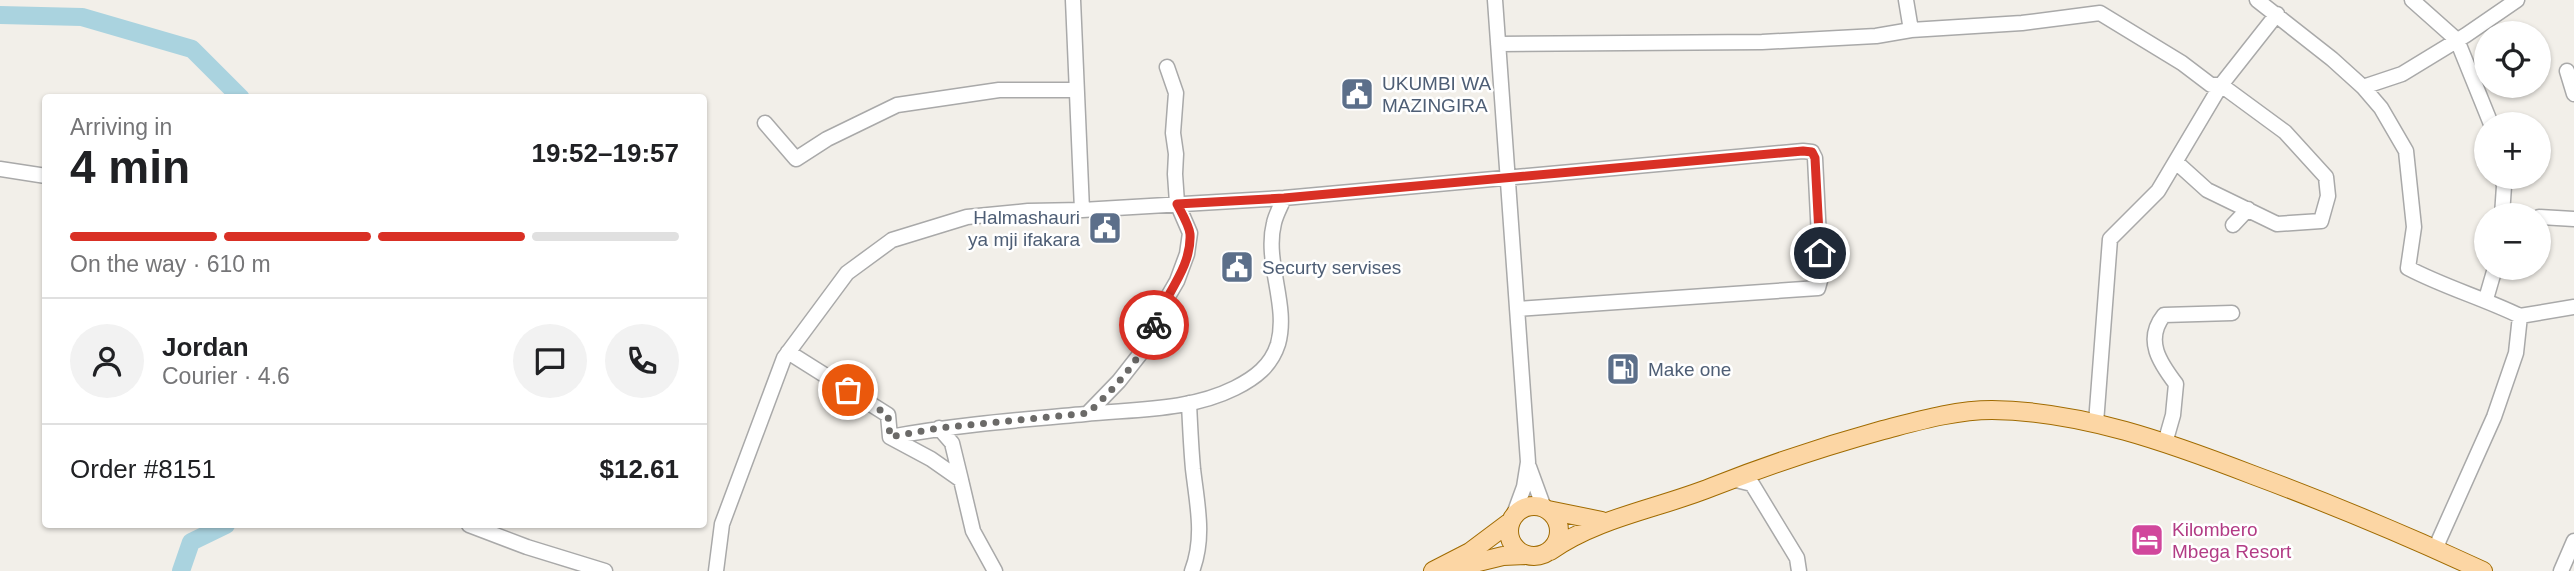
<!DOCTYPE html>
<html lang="en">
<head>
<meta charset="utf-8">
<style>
  :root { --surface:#fff; --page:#f2f2f2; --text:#202124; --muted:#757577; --line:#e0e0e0; --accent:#d93025 }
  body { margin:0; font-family:Arial,sans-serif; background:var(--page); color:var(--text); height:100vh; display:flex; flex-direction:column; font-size:26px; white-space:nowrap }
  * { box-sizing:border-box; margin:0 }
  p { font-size:23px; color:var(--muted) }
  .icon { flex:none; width:38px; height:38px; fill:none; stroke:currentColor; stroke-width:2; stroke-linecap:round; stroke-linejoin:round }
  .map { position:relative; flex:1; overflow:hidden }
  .side { position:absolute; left:42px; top:94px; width:665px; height:434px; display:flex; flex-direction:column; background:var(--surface); border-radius:7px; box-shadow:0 2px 5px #0004 }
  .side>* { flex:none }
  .controls { position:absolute; left:2474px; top:21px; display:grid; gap:14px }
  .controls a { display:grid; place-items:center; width:77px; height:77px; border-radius:50%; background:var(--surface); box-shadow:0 2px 5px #0004; font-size:35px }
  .pin { position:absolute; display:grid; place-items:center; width:60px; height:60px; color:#fff; margin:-30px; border:4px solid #fff; border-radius:50%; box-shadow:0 2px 7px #0007 }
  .courier { position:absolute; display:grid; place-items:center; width:70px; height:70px; margin:-35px; border:5px solid #d93025; border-radius:50%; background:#fff; color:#222; box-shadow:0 2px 9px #0007 }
  .summary em { font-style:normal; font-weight:800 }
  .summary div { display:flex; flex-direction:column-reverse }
  .summary { display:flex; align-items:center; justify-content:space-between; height:119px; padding:0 28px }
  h1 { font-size:46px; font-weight:800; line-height:52px }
  .bar { display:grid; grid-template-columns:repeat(4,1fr); gap:10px 7px; align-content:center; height:84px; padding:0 28px }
  .bar i { height:9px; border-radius:5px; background:var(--line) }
  .bar .on { background:var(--accent) }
  .bar p { grid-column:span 4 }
  .line { display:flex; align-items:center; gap:18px; padding:0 28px; border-top:2px solid var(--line) }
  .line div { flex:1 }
  .round { display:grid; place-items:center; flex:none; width:74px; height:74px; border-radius:37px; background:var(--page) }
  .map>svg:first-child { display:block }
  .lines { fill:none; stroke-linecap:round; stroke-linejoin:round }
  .river { stroke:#aad3df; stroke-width:18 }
  .minor-casing { stroke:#a9a9a9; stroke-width:17 }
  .major-casing { stroke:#a06b00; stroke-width:20 }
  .minor { stroke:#fff; stroke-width:14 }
  .major { stroke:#fcd6a4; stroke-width:18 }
  .done { stroke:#6b6a68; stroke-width:7; stroke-dasharray:0 12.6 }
  .route { stroke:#d93025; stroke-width:9 }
  .labels { text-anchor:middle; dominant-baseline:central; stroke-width:5; stroke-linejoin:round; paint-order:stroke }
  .service-label { font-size:19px; fill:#4e5e75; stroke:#fff; text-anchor:start }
  .hotel-label { font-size:19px; fill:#b23c85; stroke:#fff; text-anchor:start }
</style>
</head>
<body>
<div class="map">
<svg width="2574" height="571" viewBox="0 0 2574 571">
  <rect width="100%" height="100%" fill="#f2efe9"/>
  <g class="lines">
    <path class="river" d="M0 15 82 17 192 49 241 98
      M181 571 191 542 226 525"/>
    <defs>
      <path id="minor" d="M1073 0 1082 210
        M1495 0 1528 462 1524 487 1513 517
        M1906 0 1911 30 2022 23 2100 13 2182 63 2211 85H2221L2158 191 2110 239 2096 423
        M2257 0 2332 59 2363 87 2381 108 2406 151 2414 227 2408 268C2444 287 2483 298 2520 316L2516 353 2494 417 2439 540 2437 550
        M2412 0 2457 40 2491 124
        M1498 44 1762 42 1876 36 1911 30
        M2567 71 2574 94
        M2363 87 2402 74 2466 35 2517 0
        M765 123 796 159 827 139 897 105 999 90H1076
        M2176 162 2207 190 2277 224 2321 221 2328 196 2326 177 2285 132 2221 85 2277 14
        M0 169 46 176
        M2502 215 2504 186 2502 177
        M2539 217 2574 219
        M2233 225 2248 209
        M2486 299 2495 268
        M2520 316 2574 307
        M788 352 888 415 890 437 931 459 961 480 973 531 995 571
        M1189 403C1190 425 1191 447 1193 469 1197 504 1205 537 1192 571
        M1088 413 1119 381 1148 344 1159 312 1177 281 1187 254 1190 233 1177 203 1175 174 1176 154 1173 133 1176 93 1167 67
        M939 428 952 443 961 480
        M890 437C954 425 1019 420 1085 414 1135 409 1189 411 1235 388 1255 378 1271 366 1278 344 1289 305 1264 262 1274 223 1276 214 1281 206 1284 198
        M2165 443 2173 415 2176 384C2160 363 2144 340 2164 315L2232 313
        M1529 467 1544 508
        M1732 479 1752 484 1797 558 1799 571
        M469 525 527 547 605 571
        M716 571 722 524 784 358 847 273 892 240 967 217 1028 211 1082 210 1284 198 1803 151 1812 152 1815 158 1821 277 1818 288 1517 309
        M2561 571 2574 541"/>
      <path id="major" d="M1509 531a25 25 0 1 1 50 0a25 25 0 1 1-50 0Z
        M1548 510 1602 521
        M1550 551C1599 517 1657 509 1712 487 1768 465 1825 446 1883 430 1918 421 1955 410 1992 410 2082 411 2170 443 2253 475 2331 504 2408 536 2483 571
        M1454 568 1503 556 1526 555
        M1433 571 1470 552 1510 522"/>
    </defs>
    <use href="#minor" class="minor-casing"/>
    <use href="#major" class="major-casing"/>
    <use href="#minor" class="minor"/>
    <use href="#major" class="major"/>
  </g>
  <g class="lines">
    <path class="done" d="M848 390 888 415 890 437 939 428 1088 413C1114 389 1142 359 1154 325"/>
    <path class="route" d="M1154 325C1164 296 1192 268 1190 234 1189 225 1181 212 1177 204L1284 198 1803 151 1812 152 1815 158 1820 253"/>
  </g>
  <defs>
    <symbol id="civic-square" viewBox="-11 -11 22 22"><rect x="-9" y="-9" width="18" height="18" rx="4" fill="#5c6f8a" stroke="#fff"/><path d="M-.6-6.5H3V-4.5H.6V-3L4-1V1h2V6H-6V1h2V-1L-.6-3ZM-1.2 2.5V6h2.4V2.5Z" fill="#fff"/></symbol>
    <symbol id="fuel-square" viewBox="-11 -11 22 22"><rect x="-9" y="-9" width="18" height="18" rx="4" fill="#5c6f8a" stroke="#fff"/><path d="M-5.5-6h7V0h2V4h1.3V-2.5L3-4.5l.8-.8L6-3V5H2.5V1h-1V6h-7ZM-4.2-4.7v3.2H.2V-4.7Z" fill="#fff"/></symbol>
    <symbol id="hotel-square" viewBox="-11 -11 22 22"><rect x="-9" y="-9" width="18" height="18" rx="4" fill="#d1479c" stroke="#fff"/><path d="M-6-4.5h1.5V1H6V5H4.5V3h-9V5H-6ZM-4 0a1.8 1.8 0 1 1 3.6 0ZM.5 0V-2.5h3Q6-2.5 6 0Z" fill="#fff"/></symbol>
  </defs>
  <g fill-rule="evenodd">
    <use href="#civic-square" x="1338" y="75" width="38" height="38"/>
    <use href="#civic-square" x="1086" y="209" width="38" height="38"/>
    <use href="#civic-square" x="1218" y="248" width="38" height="38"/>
    <use href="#fuel-square" x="1604" y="350" width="38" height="38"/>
    <use href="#hotel-square" x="2128" y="521" width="38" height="38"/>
  </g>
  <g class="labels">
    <g class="service-label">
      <text x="1382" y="83">UKUMBI WA<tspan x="1382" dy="22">MAZINGIRA</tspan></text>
      <text x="1080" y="217" text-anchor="end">Halmashauri<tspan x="1080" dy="22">ya mji ifakara</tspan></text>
      <text x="1262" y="267">Securty servises</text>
      <text x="1648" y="369">Make one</text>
    </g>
    <g class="hotel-label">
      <text x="2172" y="529">Kilombero<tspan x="2172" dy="22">Mbega Resort</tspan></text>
    </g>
  </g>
</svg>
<div class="controls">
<a><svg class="icon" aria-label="locate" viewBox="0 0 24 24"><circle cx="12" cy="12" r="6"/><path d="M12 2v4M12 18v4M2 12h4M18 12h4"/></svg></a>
<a>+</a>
<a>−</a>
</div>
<div class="pin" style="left:848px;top:390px;background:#ea580c"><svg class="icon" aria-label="bag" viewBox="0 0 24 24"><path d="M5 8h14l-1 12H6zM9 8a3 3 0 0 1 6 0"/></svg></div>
<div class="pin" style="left:1820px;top:253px;background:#1f2937"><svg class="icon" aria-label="home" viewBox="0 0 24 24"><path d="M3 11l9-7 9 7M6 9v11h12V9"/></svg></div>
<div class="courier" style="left:1154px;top:325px"><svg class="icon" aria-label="bike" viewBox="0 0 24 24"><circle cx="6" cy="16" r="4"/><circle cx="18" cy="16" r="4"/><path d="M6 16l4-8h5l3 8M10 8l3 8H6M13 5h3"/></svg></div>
<section class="side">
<div class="summary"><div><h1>4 min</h1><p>Arriving in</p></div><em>19:52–19:57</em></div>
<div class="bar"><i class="on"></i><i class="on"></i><i class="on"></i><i></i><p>On the way · 610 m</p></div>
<div class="line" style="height:126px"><a class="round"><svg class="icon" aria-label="person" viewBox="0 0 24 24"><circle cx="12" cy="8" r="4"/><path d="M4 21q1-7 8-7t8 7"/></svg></a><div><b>Jordan</b><p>Courier · 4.6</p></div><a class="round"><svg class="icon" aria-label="chat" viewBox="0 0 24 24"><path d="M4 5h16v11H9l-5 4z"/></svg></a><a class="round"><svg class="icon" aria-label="phone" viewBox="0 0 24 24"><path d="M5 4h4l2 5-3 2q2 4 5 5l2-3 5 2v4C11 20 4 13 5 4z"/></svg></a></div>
<div class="line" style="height:91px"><div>Order #8151</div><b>$12.61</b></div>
</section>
</div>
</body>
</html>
